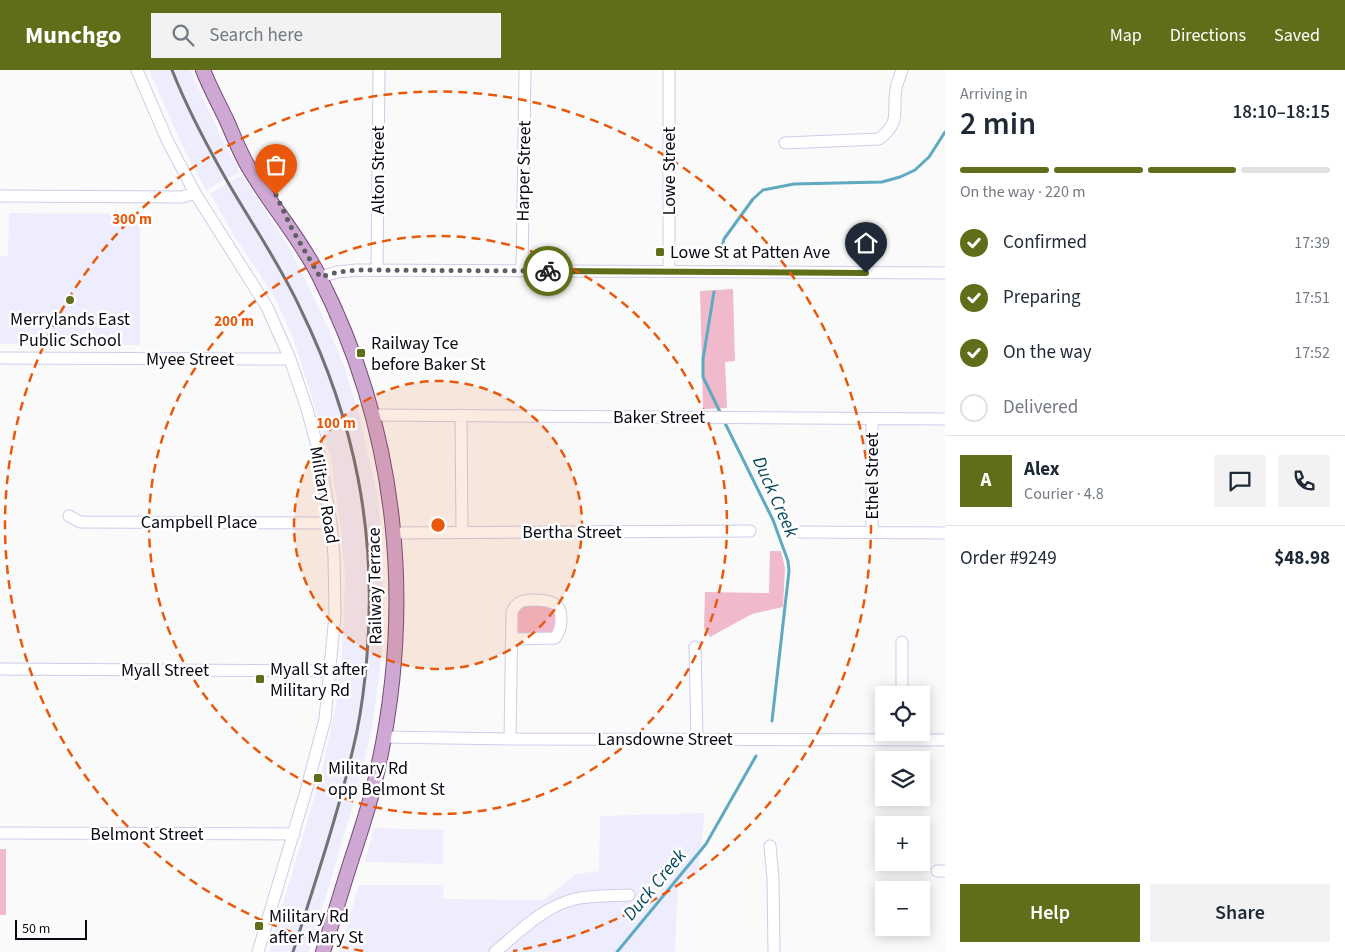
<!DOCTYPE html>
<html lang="en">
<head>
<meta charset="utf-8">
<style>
  :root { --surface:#fff; --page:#f2f2f3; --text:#1f2937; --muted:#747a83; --line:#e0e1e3; --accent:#606e19 }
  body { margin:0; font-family:"Source Sans 3",sans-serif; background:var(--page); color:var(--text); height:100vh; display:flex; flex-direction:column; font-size:19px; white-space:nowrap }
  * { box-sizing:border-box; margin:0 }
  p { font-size:16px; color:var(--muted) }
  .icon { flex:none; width:28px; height:28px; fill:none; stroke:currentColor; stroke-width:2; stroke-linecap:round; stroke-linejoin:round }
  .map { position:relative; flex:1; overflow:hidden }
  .panel { display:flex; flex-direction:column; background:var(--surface); width:400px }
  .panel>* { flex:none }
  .buttons { position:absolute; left:875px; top:616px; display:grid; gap:10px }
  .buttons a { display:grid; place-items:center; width:55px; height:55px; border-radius:0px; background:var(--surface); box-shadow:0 2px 12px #0003; font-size:25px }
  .scale { position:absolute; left:15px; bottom:12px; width:72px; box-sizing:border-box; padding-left:5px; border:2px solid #0b0a14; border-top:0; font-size:14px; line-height:18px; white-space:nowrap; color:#0b0a14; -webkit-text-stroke:4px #fff; paint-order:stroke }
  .pin { position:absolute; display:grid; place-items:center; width:42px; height:42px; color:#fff; margin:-51px -21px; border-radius:50% 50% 50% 0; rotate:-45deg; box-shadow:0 0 5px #0007 }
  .pin .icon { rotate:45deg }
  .courier { position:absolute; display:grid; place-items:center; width:50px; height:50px; margin:-25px; border:4px solid #606e19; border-radius:50%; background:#fff; color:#222; box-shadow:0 1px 6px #0007 }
  .overview em { font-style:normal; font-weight:600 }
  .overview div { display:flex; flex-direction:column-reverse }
  .overview { display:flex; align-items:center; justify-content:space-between; height:85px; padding:0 15px }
  h1 { font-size:32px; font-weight:600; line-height:38px }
  .bar { display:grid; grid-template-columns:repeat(4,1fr); gap:8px 5px; align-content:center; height:60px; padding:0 15px }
  .bar i { height:6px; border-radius:4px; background:var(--line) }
  .bar .active { background:var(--accent) }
  .bar p { grid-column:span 4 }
  .line { display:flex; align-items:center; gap:12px; padding:0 15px; border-top:1px solid var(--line) }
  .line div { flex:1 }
  .round { display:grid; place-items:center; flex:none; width:52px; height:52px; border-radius:0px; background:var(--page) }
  ol { padding:0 15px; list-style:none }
  li { display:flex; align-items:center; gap:15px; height:55px }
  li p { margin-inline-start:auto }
  li .icon { padding:5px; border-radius:50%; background:var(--accent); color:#fff; stroke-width:4 }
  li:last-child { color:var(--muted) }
  li i { width:28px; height:28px; border:2px solid var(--line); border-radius:50% }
  .button { display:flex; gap:10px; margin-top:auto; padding:10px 15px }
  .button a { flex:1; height:58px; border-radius:0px; background:var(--accent); color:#fff; font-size:20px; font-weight:600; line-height:58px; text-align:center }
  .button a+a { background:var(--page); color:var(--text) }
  header { display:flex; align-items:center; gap:30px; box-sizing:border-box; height:70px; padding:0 25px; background:var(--accent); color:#fff }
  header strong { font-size:24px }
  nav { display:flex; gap:28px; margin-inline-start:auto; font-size:18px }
  .search { width:350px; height:45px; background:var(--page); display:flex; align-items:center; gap:12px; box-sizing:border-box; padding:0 18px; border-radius:0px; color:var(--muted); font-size:19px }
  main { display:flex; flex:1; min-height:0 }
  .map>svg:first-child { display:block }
  .built { fill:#eeedfd }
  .green { fill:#f1b9cc }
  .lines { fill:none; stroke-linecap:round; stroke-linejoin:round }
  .stream { stroke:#5fa9c1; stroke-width:3 }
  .minor-casing { stroke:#ceccea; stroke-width:13 }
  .major-casing { stroke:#744a7c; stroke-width:16 }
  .minor { stroke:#fff; stroke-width:11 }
  .major { stroke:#cea7d2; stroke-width:14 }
  .rail { stroke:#727277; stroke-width:3 }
  .done { stroke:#5f5e64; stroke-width:5; stroke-dasharray:0 9 }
  .route { stroke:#606e19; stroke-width:6 }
  .ring { fill:none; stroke:#e8590c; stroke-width:2.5; stroke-dasharray:9 6 }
  .poi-dot { fill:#606e19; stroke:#fff; stroke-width:2 }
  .labels { text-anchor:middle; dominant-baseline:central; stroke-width:5; stroke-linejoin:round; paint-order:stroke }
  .street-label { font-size:18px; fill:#0b0a14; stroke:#fff }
  .poi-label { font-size:18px; fill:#0b0a14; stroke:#fff; text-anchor:start }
  .water-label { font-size:19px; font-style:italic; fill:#074a5b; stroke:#fff }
  .centre { fill:#e8590c; stroke:#fff; stroke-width:2.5 }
  .ring-label { font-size:15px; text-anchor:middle; font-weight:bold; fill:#e8590c; stroke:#fff; stroke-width:5; stroke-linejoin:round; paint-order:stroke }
</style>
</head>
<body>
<header>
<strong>Munchgo</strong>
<div class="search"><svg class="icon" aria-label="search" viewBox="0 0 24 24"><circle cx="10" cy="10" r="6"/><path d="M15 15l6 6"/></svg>Search here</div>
<nav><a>Map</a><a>Directions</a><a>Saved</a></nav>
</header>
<main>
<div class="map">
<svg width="945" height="882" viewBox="0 0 945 882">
  <rect width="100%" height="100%" fill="#fafafa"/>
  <path class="built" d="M149 0H190L220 65 240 102 206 120 182 75Z
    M242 105 291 180 327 255 345 299 359 345 377 424 381 457 384 540 382 583 372 659 353 735 309 882H269L322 701 338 625 342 587 345 508 341 461 331 388 293 268 275 228 235 167 210 124Z
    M9 143 140 144V275L0 274V186H8Z
    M705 743 698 804 678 813 675 882H339L359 815H443L444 829 544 830 576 804 599 801 600 746Z
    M374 758 443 760V794L365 792Z"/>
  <path class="green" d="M733 219 735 291 725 292 727 338 703 339 700 221Z
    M770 481H781L785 498 783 537 752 544 710 567 704 558 705 522 769 523Z
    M522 536H549L555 539 556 558 553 562 520 563 517 559 518 540Z
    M0 779H6V845H0Z"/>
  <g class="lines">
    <path class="stream" d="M719 189 724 169 753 129 763 120 794 114 882 112 900 107 915 100 929 87 945 62
      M714 222 703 289V307L721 344
      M723 349 773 450 788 491 789 501 772 651
      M617 882 706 774 756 686"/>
    <defs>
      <path id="minor" d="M137 0 168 72 195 123 267 237 290 289 307 339 318 379 331 453 334 486 335 545 325 649 306 721 258 882
        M785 73 879 69C902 51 892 43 896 19 897 13 900 6 902 0
        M0 126 182 127 195 123
        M377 200 379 0
        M522 201 525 0
        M669 201V0
        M320 207 337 202 357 200 945 203
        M0 288 290 289
        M373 345 945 349
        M461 345 462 462
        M69 446 80 452 331 453
        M801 462 945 463
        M872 462V349
        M394 463 750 461
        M902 572V625
        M695 577 697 668
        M0 599 331 601
        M384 667 510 669 945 670
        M510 669 512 542C514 538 515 535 519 533 523 530 529 530 534 530 549 530 562 532 561 550 561 557 560 562 555 568L513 569
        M0 763 294 764
        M770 776 773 808 774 882
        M937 801H945
        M495 882C519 862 544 836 575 829 593 825 612 826 629 825"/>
      <path id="major" d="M203 0C210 18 219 34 227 51 234 67 240 83 249 98 271 136 301 169 320 208 399 364 415 537 376 707 370 734 361 761 352 788 342 819 333 850 323 882"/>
    </defs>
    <use href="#minor" class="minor-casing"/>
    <use href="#major" class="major-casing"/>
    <use href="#minor" class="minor"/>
    <use href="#major" class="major"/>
    <path class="rail" d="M172 0C187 38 206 74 226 109 251 153 280 194 301 240 355 351 377 462 367 586 365 611 362 636 357 661 341 736 316 809 293 882"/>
  </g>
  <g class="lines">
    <path class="done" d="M276 125 292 159 320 207 338 202 357 200 548 201"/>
    <path class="route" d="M548 201 866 203"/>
  </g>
  <circle cx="438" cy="455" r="144" fill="#e8590c" fill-opacity=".12"/>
  <g class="ring">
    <circle cx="438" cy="455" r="144"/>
    <circle cx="438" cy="455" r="289"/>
    <path d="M363 881A433 433 0 1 1 513 881"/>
  </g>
  <g class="poi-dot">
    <rect x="655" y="177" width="10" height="10" rx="2.5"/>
    <circle cx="70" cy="230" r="5"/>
    <rect x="356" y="278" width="10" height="10" rx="2.5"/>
    <rect x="255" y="604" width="10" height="10" rx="2.5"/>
    <rect x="313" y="703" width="10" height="10" rx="2.5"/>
    <rect x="254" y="851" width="10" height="10" rx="2.5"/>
  </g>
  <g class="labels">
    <g class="street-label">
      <text transform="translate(378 100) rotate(-90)">Alton Street</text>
      <text transform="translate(524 101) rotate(-89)">Harper Street</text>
      <text transform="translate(669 101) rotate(-90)">Lowe Street</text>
      <text x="190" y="289">Myee Street</text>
      <text x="659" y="347">Baker Street</text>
      <text transform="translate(872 406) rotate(-90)">Ethel Street</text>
      <text transform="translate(324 425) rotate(80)">Military Road</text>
      <text x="199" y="452">Campbell Place</text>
      <text x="572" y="462">Bertha Street</text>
      <text transform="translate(375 516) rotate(-91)">Railway Terrace</text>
      <text x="165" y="600">Myall Street</text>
      <text x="665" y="669">Lansdowne Street</text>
      <text x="147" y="764">Belmont Street</text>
    </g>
    <g class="poi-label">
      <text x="670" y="182">Lowe St at Patten Ave</text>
      <text x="70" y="249" text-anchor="middle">Merrylands East<tspan x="70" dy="21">Public School</tspan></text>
      <text x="371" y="273">Railway Tce<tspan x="371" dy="21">before Baker St</tspan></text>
      <text x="270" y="599">Myall St after<tspan x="270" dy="21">Military Rd</tspan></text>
      <text x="328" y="698">Military Rd<tspan x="328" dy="21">opp Belmont St</tspan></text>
      <text x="269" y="846">Military Rd<tspan x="269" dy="21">after Mary St</tspan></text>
    </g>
    <g class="water-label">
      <text transform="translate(775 427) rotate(66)">Duck Creek</text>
      <text transform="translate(655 815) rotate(-50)">Duck Creek</text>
    </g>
  </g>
  <circle cx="438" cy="455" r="8" class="centre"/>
  <g class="ring-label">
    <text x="132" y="154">300 m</text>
    <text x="234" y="256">200 m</text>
    <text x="336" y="358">100 m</text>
  </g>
</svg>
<div class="buttons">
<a><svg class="icon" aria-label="locate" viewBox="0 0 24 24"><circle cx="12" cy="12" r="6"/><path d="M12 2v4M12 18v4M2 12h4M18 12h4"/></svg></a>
<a><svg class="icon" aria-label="layers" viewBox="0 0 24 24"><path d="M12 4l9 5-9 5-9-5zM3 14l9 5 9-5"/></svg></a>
<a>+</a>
<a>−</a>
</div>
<div class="scale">50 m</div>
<div class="pin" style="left:276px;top:125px;background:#ea580c"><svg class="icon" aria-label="bag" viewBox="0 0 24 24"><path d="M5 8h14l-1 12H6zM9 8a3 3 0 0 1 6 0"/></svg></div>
<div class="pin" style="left:866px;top:203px;background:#1f2937"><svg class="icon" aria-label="home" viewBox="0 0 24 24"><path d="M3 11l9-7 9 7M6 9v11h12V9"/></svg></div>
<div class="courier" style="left:548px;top:201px"><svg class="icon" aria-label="bike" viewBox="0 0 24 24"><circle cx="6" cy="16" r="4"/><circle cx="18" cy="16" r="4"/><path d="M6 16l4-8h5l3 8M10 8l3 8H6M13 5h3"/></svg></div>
</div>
<section class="panel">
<div class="overview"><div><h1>2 min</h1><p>Arriving in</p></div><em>18:10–18:15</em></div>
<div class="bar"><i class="active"></i><i class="active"></i><i class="active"></i><i></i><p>On the way · 220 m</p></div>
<ol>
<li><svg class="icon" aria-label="check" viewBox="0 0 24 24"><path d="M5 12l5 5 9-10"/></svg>Confirmed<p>17:39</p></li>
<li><svg class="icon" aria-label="check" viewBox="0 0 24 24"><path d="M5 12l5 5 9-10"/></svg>Preparing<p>17:51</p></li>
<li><svg class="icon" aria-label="check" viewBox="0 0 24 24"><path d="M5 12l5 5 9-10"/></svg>On the way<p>17:52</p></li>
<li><i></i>Delivered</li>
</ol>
<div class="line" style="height:90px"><b class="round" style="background:var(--accent);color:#fff">A</b><div><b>Alex</b><p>Courier · 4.8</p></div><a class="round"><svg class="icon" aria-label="chat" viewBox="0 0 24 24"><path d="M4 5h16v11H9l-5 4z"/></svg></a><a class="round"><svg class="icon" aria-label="phone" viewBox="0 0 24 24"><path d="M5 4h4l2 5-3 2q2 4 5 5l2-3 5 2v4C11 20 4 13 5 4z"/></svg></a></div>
<div class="line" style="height:65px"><div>Order #9249</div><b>$48.98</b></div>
<div class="button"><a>Help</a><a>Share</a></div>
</section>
</main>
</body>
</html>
